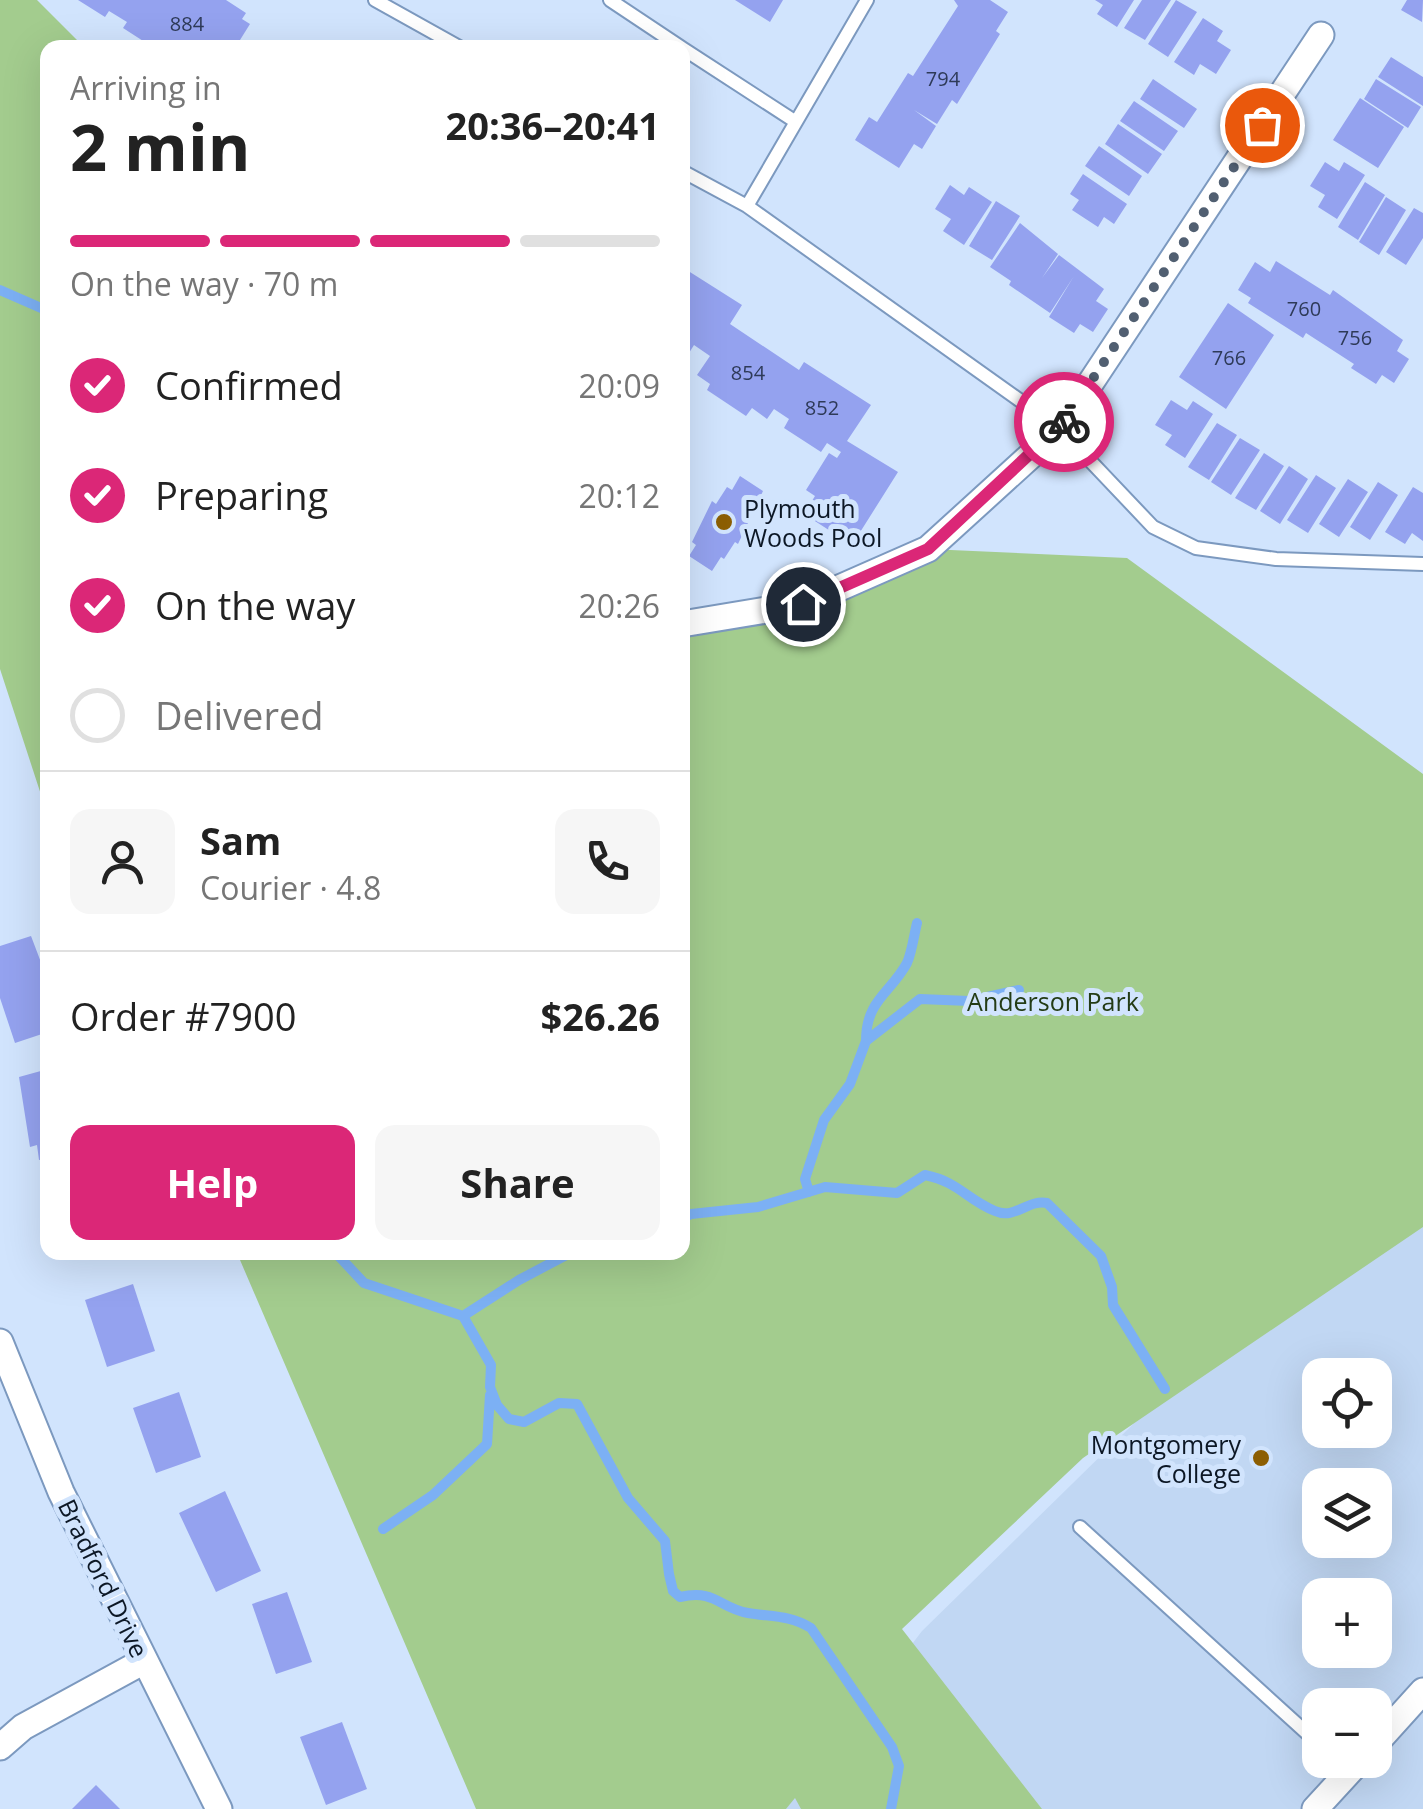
<!DOCTYPE html>
<html lang="en">
<head>
<meta charset="utf-8">
<style>
  :root { --surface:#fff; --page:#f6f6f6; --text:#222; --muted:#767676; --line:#e0e0e0; --accent:#db2777 }
  body { margin:0; font-family:"Open Sans",sans-serif; background:var(--page); color:var(--text); height:100vh; display:flex; flex-direction:column; font-size:38px; white-space:nowrap }
  * { box-sizing:border-box; margin:0 }
  p { font-size:32px; color:var(--muted) }
  .icon { flex:none; width:55px; height:55px; fill:none; stroke:currentColor; stroke-width:2; stroke-linecap:round; stroke-linejoin:round }
  .map { position:relative; flex:1; overflow:hidden }
  .sheet { position:absolute; left:40px; top:40px; width:650px; height:1220px; display:flex; flex-direction:column; background:var(--surface); border-radius:20px; box-shadow:0 10px 40px #0002 }
  .sheet>* { flex:none }
  .fabs { position:absolute; left:1302px; top:1358px; display:grid; gap:20px }
  .fabs a { display:grid; place-items:center; width:90px; height:90px; border-radius:20px; background:var(--surface); box-shadow:0 10px 40px #0002; font-size:50px }
  .pin { position:absolute; display:grid; place-items:center; width:85px; height:85px; color:#fff; margin:-42px; border:5px solid #fff; border-radius:50%; box-shadow:0 2px 10px #0007 }
  .courier { position:absolute; display:grid; place-items:center; width:100px; height:100px; margin:-50px; border:8px solid #db2777; border-radius:50%; background:#fff; color:#222; box-shadow:0 2px 12px #0007 }
  .head em { font-style:normal; font-weight:700 }
  .head div { display:flex; flex-direction:column-reverse }
  .head { display:flex; align-items:center; justify-content:space-between; height:170px; padding:0 30px }
  h1 { font-size:65px; font-weight:700; line-height:75px }
  .bar { display:grid; grid-template-columns:repeat(4,1fr); gap:15px 10px; align-content:center; height:120px; padding:0 30px }
  .bar i { height:12px; border-radius:8px; background:var(--line) }
  .bar .on { background:var(--accent) }
  .bar p { grid-column:span 4 }
  .line { display:flex; align-items:center; gap:25px; padding:0 30px; border-top:2px solid var(--line) }
  .line div { flex:1 }
  .round { display:grid; place-items:center; flex:none; width:105px; height:105px; border-radius:20px; background:var(--page) }
  ol { padding:0 30px; list-style:none }
  li { display:flex; align-items:center; gap:30px; height:110px }
  li p { margin-inline-start:auto }
  li .icon { padding:10px; border-radius:50%; background:var(--accent); color:#fff; stroke-width:4 }
  li:last-child { color:var(--muted) }
  li i { width:55px; height:55px; border:5px solid var(--line); border-radius:50% }
  .primary-button { display:flex; gap:20px; margin-top:auto; padding:20px 30px }
  .primary-button a { flex:1; height:115px; border-radius:20px; background:var(--accent); color:#fff; font-size:40px; font-weight:700; line-height:115px; text-align:center }
  .primary-button a+a { background:var(--page); color:var(--text) }
  .map>svg:first-child { display:block }
  .built { fill:#c1d7f3; fill-rule:evenodd }
  .green { fill:#a3cc8e }
  .lines { fill:none; stroke-linecap:round; stroke-linejoin:round }
  .stream { stroke:#7cb0f4; stroke-width:10 }
  .building { fill:#94a2ef }
  .lane-casing { stroke:#7c99bf; stroke-width:16 }
  .street-casing { stroke:#7c99bf; stroke-width:29 }
  .lane { stroke:#fff; stroke-width:12 }
  .street { stroke:#fff; stroke-width:25 }
  .done { stroke:#515f71; stroke-width:10; stroke-dasharray:0 18 }
  .route { stroke:#db2777; stroke-width:12 }
  .poi-dot { fill:#8c5e03; stroke:#d1e4fd; stroke-width:4 }
  .labels { text-anchor:middle; dominant-baseline:central; stroke-width:10; stroke-linejoin:round; paint-order:stroke }
  .number-label { font-size:20px; fill:#2e3a58 }
  .poi-label { font-size:25px; fill:#0c1725; stroke:#d1e4fd; text-anchor:start }
  .park-label { font-size:25px; fill:#243c16; stroke:#d1e4fd }
  .street-label { font-size:25px; fill:#0c1725; stroke:#d1e4fd }
</style>
</head>
<body>
<div class="map">
<svg width="1423" height="1809" viewBox="0 0 1423 1809">
  <rect width="100%" height="100%" fill="#d1e4fd"/>
  <path class="built" d="M1423 1140V1809H786L922 1631ZM1320 1375H1375V1430H1320ZM1320 1485H1375V1540H1320ZM1320 1595H1375V1650H1320ZM1320 1705H1375V1760H1320Z"/>
  <path class="green" d="M0 0H37L84 47 48 48 47 813 0 669Z
    M928 549 1127 558 1423 774V1227L1083 1458 902 1629 1042 1809H801L795 1798 786 1809H476L237 1253 682 1252 683 624 803 604Z"/>
  <g class="lines">
    <path class="stream" d="M0 290 48 311
      M866 1041C866 1000 890 994 907 963 912 952 914 935 917 923
      M809 1192 805 1179 824 1120 850 1084 866 1041 920 999 969 1001 1019 990
      M682 1219 691 1214 758 1207 825 1187 897 1193 925 1175C959 1182 966 1199 995 1211 1015 1220 1028 1199 1047 1203L1101 1256 1112 1287 1113 1305 1165 1389
      M335 1252 364 1283 463 1316 491 1365 490 1387 497 1405 509 1419 524 1422 559 1403 577 1404 628 1498 665 1541 669 1574 673 1591 680 1597C716 1589 719 1608 748 1613 772 1617 789 1615 811 1628L892 1747 899 1766 891 1809
      M463 1316 519 1280 572 1252
      M383 1529 433 1495 487 1444 490 1395"/>
  </g>
  <path class="building" d="M78 0H226L246 13 242 19 250 24 235 48H154L123 28 127 22 109 11 105 17Z
    M735 0H783L770 22Z
    M954 0H990L1008 12 996 31 1000 34 957 104 952 100 937 124 914 110 936 126 922 149 914 144 899 168 855 140 869 117 877 122 908 73 913 76 958 6Z
    M1095 0H1134L1117 27 1097 14 1103 5Z
    M1142 0H1171L1145 40 1124 28Z
    M1176 0 1197 12 1168 57 1148 44Z
    M1407 0H1423L1422 22 1401 10Z
    M1203 18 1223 31 1217 41 1231 50 1216 74 1200 64 1194 75 1174 62Z
    M1391 57 1423 77V106L1378 77Z
    M1153 79 1197 109 1184 128 1140 99Z
    M1376 79 1421 107 1408 128 1364 99Z
    M1360 98 1404 127 1378 168 1333 140Z
    M1134 101 1178 131 1164 151 1120 121Z
    M1118 124 1162 154 1148 174 1105 144Z
    M1099 146 1142 176 1129 196 1085 166Z
    M1325 162 1339 171 1344 162 1365 175 1337 219 1318 207 1325 195 1310 186Z
    M1083 174 1127 204 1114 224 1104 217 1098 227 1072 210 1079 200 1070 194Z
    M1365 182 1385 195 1358 240 1338 227Z
    M950 185 964 195 969 187 992 202 964 245 943 231 951 219 935 209Z
    M1386 197 1406 210 1379 255 1359 242Z
    M996 201 1020 216 992 260 969 246Z
    M1414 208 1423 213V238L1406 265 1386 252Z
    M1020 223 1058 254 1042 278 1059 255 1104 289 1096 301 1108 309 1093 332 1080 324 1074 333 1049 317 1074 276 1050 313 1009 285 1011 281 990 267Z
    M1276 261 1330 295 1333 290 1403 340 1397 351 1409 359 1394 383 1382 375 1376 384 1351 368 1354 364 1306 333 1303 338 1248 303 1251 298 1238 290 1255 262 1270 272Z
    M682 267 742 305 730 324 799 370 804 362 871 405 847 441 898 472 852 545 804 514 815 496 806 490 829 453 837 458 841 452 827 443 821 452 784 428 789 419 774 409 767 419 752 408 746 416 707 390 710 384 697 375 710 356 694 345 689 353 682 349Z
    M1228 303 1274 335 1226 409 1179 377Z
    M1171 400 1187 410 1193 401 1213 414 1185 458 1165 445 1172 435 1155 425Z
    M1217 423 1237 435 1209 480 1188 467Z
    M1240 438 1260 450 1231 495 1211 482Z
    M1264 453 1284 466 1256 510 1235 498Z
    M1289 466 1308 479 1280 524 1260 511Z
    M1316 475 1336 488 1308 533 1287 520Z
    M740 476 763 491 738 544 735 542 724 559 721 557 712 571 689 556 696 545 692 542 712 501 716 504 727 487 732 490Z
    M1348 479 1368 492 1339 537 1319 524Z
    M1378 482 1398 495 1370 540 1350 527Z
    M1413 487 1423 493V541L1412 533 1405 544 1385 532Z
    M31 936 42 965 48 963V1032L15 1043 0 998V946Z
    M48 1069V1159L39 1160 37 1145 30 1147 19 1077Z
    M133 1284 155 1351 107 1367 85 1300Z
    M179 1392 201 1457 156 1473 133 1408Z
    M225 1491 261 1571 216 1592 179 1513Z
    M287 1592 312 1662 276 1674 252 1604Z
    M342 1722 367 1789 326 1805 300 1737Z
    M96 1785 120 1809H72Z"/>
  <g class="lines">
    <defs>
      <path id="lane" d="M375 0 461 48
        M610 0 682 48
        M682 48 796 122
        M682 171 747 206 1060 429 1153 527 1196 548 1276 559 1423 564
        M747 206 867 0
        M1080 1527 1320 1745"/>
      <path id="street" d="M682 624 803 604 928 549 1060 429 1321 35
        M0 1342 61 1492 219 1809
        M1375 1744 1423 1691
        M0 1747 23 1727 144 1661
        M1315 1809 1360 1760"/>
    </defs>
    <use href="#lane" class="lane-casing"/>
    <use href="#street" class="street-casing"/>
    <use href="#lane" class="lane"/>
    <use href="#street" class="street"/>
  </g>
  <g class="lines">
    <path class="done" d="M1064 422 1262 125"/>
    <path class="route" d="M803 604 928 549 1064 422"/>
  </g>
  <g class="poi-dot">
    <circle cx="724" cy="522" r="10"/>
    <circle cx="1261" cy="1458" r="10"/>
  </g>
  <g class="labels">
    <g class="number-label">
      <text x="187" y="23">884</text>
      <text x="943" y="78">794</text>
      <text x="1304" y="308">760</text>
      <text x="1355" y="337">756</text>
      <text x="1229" y="357">766</text>
      <text x="748" y="372">854</text>
      <text x="822" y="407">852</text>
    </g>
    <g class="poi-label">
      <text x="744" y="508">Plymouth<tspan x="744" dy="29">Woods Pool</tspan></text>
      <text x="1241" y="1444" text-anchor="end">Montgomery<tspan x="1241" dy="29">College</tspan></text>
    </g>
    <g class="park-label">
      <text x="1053" y="1001">Anderson Park</text>
    </g>
    <g class="street-label">
      <text transform="translate(104 1578) rotate(64)">Bradford Drive</text>
    </g>
  </g>
</svg>
<div class="fabs">
<a><svg class="icon" aria-label="locate" viewBox="0 0 24 24"><circle cx="12" cy="12" r="6"/><path d="M12 2v4M12 18v4M2 12h4M18 12h4"/></svg></a>
<a><svg class="icon" aria-label="layers" viewBox="0 0 24 24"><path d="M12 4l9 5-9 5-9-5zM3 14l9 5 9-5"/></svg></a>
<a>+</a>
<a>−</a>
</div>
<div class="pin" style="left:1262px;top:125px;background:#ea580c"><svg class="icon" aria-label="bag" viewBox="0 0 24 24"><path d="M5 8h14l-1 12H6zM9 8a3 3 0 0 1 6 0"/></svg></div>
<div class="pin" style="left:803px;top:604px;background:#1f2937"><svg class="icon" aria-label="home" viewBox="0 0 24 24"><path d="M3 11l9-7 9 7M6 9v11h12V9"/></svg></div>
<div class="courier" style="left:1064px;top:422px"><svg class="icon" aria-label="bike" viewBox="0 0 24 24"><circle cx="6" cy="16" r="4"/><circle cx="18" cy="16" r="4"/><path d="M6 16l4-8h5l3 8M10 8l3 8H6M13 5h3"/></svg></div>
<section class="sheet">
<div class="head"><div><h1>2 min</h1><p>Arriving in</p></div><em>20:36–20:41</em></div>
<div class="bar"><i class="on"></i><i class="on"></i><i class="on"></i><i></i><p>On the way · 70 m</p></div>
<ol>
<li><svg class="icon" aria-label="check" viewBox="0 0 24 24"><path d="M5 12l5 5 9-10"/></svg>Confirmed<p>20:09</p></li>
<li><svg class="icon" aria-label="check" viewBox="0 0 24 24"><path d="M5 12l5 5 9-10"/></svg>Preparing<p>20:12</p></li>
<li><svg class="icon" aria-label="check" viewBox="0 0 24 24"><path d="M5 12l5 5 9-10"/></svg>On the way<p>20:26</p></li>
<li><i></i>Delivered</li>
</ol>
<div class="line" style="height:180px"><a class="round"><svg class="icon" aria-label="person" viewBox="0 0 24 24"><circle cx="12" cy="8" r="4"/><path d="M4 21q1-7 8-7t8 7"/></svg></a><div><b>Sam</b><p>Courier · 4.8</p></div><a class="round"><svg class="icon" aria-label="phone" viewBox="0 0 24 24"><path d="M5 4h4l2 5-3 2q2 4 5 5l2-3 5 2v4C11 20 4 13 5 4z"/></svg></a></div>
<div class="line" style="height:130px"><div>Order #7900</div><b>$26.26</b></div>
<div class="primary-button"><a>Help</a><a>Share</a></div>
</section>
</div>
</body>
</html>
